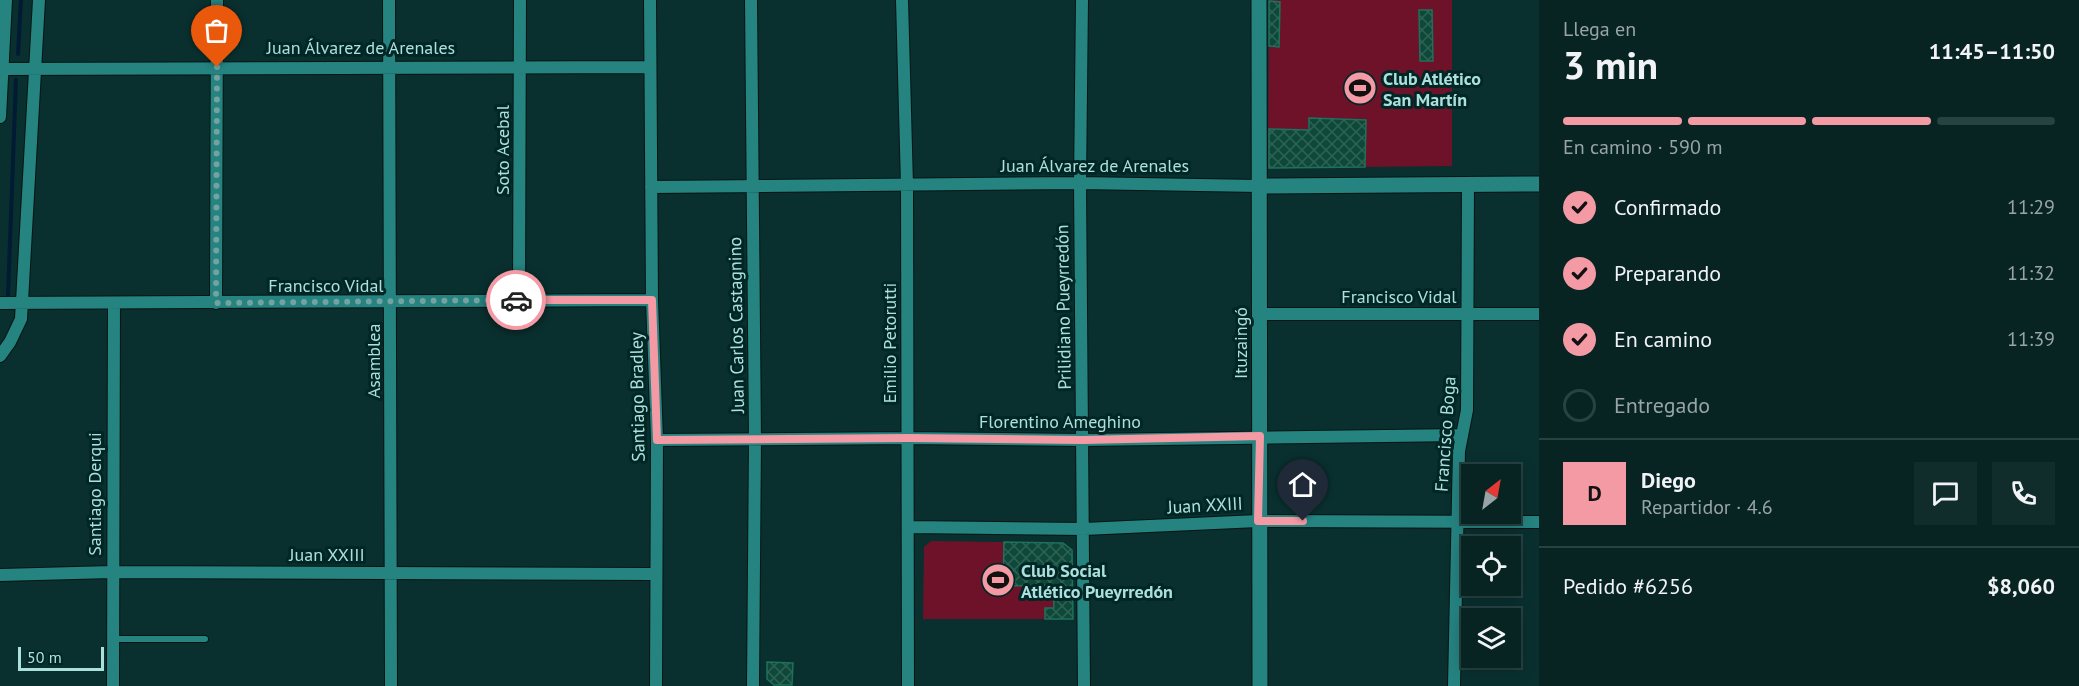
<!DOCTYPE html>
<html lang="es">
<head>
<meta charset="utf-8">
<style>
  :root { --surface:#072423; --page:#102c2b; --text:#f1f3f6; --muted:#98a4a6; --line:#284141; --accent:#f49aa5 }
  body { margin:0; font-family:"PT Sans",sans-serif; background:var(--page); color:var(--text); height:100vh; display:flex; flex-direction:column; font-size:22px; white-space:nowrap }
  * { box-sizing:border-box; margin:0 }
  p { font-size:20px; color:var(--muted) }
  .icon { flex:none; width:33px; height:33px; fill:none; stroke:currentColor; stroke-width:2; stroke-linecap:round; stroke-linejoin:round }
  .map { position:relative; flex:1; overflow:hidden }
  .panel { display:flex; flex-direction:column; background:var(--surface); width:540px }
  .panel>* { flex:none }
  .needle { width:39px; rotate:31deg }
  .controls { position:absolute; left:1461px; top:464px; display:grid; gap:12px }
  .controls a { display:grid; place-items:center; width:60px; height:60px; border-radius:0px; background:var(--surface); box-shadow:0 3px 15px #0003,0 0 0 2px var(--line); font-size:30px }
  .scale { position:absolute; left:18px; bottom:15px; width:86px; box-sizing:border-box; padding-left:6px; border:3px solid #ace0dd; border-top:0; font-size:16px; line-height:21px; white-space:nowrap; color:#ace0dd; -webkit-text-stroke:4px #002625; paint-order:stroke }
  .pin { position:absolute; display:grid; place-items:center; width:51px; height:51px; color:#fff; margin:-62px -26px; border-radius:50% 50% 50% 0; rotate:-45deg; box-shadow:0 0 6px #0007 }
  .pin .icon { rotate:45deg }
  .courier { position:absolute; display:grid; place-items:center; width:60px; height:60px; margin:-30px; border:4px solid #f49aa5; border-radius:50%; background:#fff; color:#222; box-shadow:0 2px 8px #0007 }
  .head em { font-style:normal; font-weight:700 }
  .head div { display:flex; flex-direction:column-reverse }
  .head { display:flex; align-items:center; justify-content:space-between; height:102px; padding:0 24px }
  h1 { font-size:39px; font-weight:700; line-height:45px }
  .bar { display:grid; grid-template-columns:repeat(4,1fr); gap:9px 6px; align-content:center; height:72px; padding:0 24px }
  .bar i { height:8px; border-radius:4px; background:var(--line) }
  .bar .on { background:var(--accent) }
  .bar p { grid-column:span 4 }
  .line { display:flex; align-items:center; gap:15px; padding:0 24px; border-top:2px solid var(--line) }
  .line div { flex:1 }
  .round { display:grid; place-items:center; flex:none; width:63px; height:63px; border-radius:0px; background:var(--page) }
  ol { padding:0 24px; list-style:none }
  li { display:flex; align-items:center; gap:18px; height:66px }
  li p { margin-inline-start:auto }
  li .icon { padding:6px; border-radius:50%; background:var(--accent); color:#111; stroke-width:4 }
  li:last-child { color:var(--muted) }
  li i { width:33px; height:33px; border:3px solid var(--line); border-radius:50% }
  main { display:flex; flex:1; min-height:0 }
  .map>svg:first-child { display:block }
  .green { fill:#6e122a }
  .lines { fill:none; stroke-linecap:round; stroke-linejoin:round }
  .stream { stroke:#021b35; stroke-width:4 }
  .building { fill:url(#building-cross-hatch); stroke:#1e715b; stroke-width:1.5 }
  .service-casing { stroke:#061514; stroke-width:8 }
  .minor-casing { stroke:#061514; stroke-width:14 }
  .tertiary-casing { stroke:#061514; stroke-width:17 }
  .service { stroke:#258380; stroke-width:6 }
  .minor { stroke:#258380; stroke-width:12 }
  .tertiary { stroke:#258380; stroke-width:15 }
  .done { stroke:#73a2a0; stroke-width:6; stroke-dasharray:0 10.8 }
  .route { stroke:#f49aa5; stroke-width:8 }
  .labels { text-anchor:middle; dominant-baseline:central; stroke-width:6; stroke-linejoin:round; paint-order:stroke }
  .street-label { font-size:18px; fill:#ace0dd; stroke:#002625 }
  .poi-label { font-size:18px; font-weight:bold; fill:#ace0dd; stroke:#002625; text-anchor:start }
</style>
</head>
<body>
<main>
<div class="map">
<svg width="1539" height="686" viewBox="0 0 1539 686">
  <defs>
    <pattern id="building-cross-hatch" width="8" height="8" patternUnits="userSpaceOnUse" patternTransform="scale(1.5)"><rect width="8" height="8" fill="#0d4839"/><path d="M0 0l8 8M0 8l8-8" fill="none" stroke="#2e6255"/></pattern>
  </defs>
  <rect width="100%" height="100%" fill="#09302f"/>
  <path class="green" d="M1269 0H1452V166L1268 168Z
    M931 541 1063 543 1072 550 1073 619H923L924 547Z"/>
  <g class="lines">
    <path class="stream" d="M18 54 21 0
      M8 295 16 80"/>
  </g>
  <path class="building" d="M1269 1 1280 2 1279 47 1269 46Z
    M1419 10H1432L1433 61H1420Z
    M1309 118 1366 120 1365 167 1269 168V129L1309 130Z
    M1004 542 1063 543 1072 550 1073 619H1045V608H1054L1053 585 1003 586Z
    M767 662 793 663 792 685H774L767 679Z"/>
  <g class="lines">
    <defs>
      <path id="service" d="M113 639H205"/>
      <path id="minor" d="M389 0 391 686
        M650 0 652 300 657 440 656 686
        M751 0 755 440 753 686
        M902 0 907 185 908 686
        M1082 0 1080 183 1084 686
        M0 69 650 67
        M0 117 6 0
        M651 187 1080 183 1259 186
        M519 300 520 0
        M0 303 652 300
        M216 303 217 0
        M1260 314H1539
        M0 356 10 342 21 319 39 0
        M657 440 908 438 1083 440 1462 435
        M908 527 1084 529 1258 521 1539 522
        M0 575 112 572 654 574
        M113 686 114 303
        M1454 686 1459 451 1467 410 1468 184"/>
      <path id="tertiary" d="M1259 0 1260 686
        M1259 186 1539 184"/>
    </defs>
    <use href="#service" class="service-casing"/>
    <use href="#minor" class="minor-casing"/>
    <use href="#tertiary" class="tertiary-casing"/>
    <use href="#service" class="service"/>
    <use href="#minor" class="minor"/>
    <use href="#tertiary" class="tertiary"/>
  </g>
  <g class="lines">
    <path class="done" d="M217 67 216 303 516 300"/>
    <path class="route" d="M516 300H652L657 440 908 438 1083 440 1260 436 1258 521H1303"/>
  </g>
  <defs>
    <symbol id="stadium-disc" viewBox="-11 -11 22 22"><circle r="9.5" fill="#f49aa5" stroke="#002625"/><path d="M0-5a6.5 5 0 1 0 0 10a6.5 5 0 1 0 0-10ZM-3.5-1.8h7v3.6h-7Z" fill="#111"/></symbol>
  </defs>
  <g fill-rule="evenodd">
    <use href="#stadium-disc" x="1341" y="69" width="38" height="38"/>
    <use href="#stadium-disc" x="979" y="561" width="38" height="38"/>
  </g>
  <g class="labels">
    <g class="street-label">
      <text x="361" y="47">Juan Álvarez de Arenales</text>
      <text transform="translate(502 150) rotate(-90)">Soto Acebal</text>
      <text x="1095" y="165">Juan Álvarez de Arenales</text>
      <text x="326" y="285">Francisco Vidal</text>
      <text x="1399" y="296">Francisco Vidal</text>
      <text transform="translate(1063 307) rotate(-91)">Prilidiano Pueyrredón</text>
      <text transform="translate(736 325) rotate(-91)">Juan Carlos Castagnino</text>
      <text transform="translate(889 343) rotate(-90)">Emilio Petorutti</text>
      <text transform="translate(1240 343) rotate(-90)">Ituzaingó</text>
      <text transform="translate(373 361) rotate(-90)">Asamblea</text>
      <text transform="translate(637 397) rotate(-91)">Santiago Bradley</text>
      <text x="1060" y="421">Florentino Ameghino</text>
      <text transform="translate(1445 434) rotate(-86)">Francisco Boga</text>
      <text transform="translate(94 494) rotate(-90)">Santiago Derqui</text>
      <text transform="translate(1205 505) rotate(-3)">Juan XXIII</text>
      <text x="327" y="554">Juan XXIII</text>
    </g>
    <g class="poi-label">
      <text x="1383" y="78">Club Atlético<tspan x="1383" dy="21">San Martín</tspan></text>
      <text x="1021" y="570">Club Social<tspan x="1021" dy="21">Atlético Pueyrredón</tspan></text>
    </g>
  </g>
</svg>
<div class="controls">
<a><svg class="needle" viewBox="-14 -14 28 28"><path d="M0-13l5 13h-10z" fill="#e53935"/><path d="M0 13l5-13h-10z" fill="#98a4a6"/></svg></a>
<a><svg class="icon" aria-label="locate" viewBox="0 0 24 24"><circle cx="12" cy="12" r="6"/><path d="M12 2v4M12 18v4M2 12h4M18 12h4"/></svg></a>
<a><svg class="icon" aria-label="layers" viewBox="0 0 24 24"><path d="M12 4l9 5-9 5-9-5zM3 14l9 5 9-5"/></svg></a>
</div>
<div class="scale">50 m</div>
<div class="pin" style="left:217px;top:67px;background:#ea580c"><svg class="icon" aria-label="bag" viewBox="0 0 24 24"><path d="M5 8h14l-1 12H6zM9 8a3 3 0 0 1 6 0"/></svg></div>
<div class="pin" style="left:1303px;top:521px;background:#1f2937"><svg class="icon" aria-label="home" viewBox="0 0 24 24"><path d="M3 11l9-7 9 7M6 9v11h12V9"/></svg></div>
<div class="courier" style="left:516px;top:300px"><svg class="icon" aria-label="car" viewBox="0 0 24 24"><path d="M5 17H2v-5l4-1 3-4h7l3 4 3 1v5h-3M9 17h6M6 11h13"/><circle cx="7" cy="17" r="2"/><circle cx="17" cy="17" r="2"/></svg></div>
</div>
<section class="panel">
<div class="head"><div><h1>3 min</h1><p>Llega en</p></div><em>11:45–11:50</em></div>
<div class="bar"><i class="on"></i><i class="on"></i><i class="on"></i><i></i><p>En camino · 590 m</p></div>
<ol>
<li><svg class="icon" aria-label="check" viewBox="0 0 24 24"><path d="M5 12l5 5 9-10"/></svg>Confirmado<p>11:29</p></li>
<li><svg class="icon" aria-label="check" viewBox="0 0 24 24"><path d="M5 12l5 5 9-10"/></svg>Preparando<p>11:32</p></li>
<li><svg class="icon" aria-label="check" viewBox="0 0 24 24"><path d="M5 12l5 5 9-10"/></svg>En camino<p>11:39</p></li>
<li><i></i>Entregado</li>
</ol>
<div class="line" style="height:108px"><b class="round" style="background:var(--accent);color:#111">D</b><div><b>Diego</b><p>Repartidor · 4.6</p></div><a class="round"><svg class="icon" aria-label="chat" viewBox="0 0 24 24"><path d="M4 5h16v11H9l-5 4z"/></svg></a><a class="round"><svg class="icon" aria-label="phone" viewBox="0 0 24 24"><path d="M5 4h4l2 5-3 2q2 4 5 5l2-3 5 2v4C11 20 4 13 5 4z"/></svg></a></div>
<div class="line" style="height:78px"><div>Pedido #6256</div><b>$8,060</b></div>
</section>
</main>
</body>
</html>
